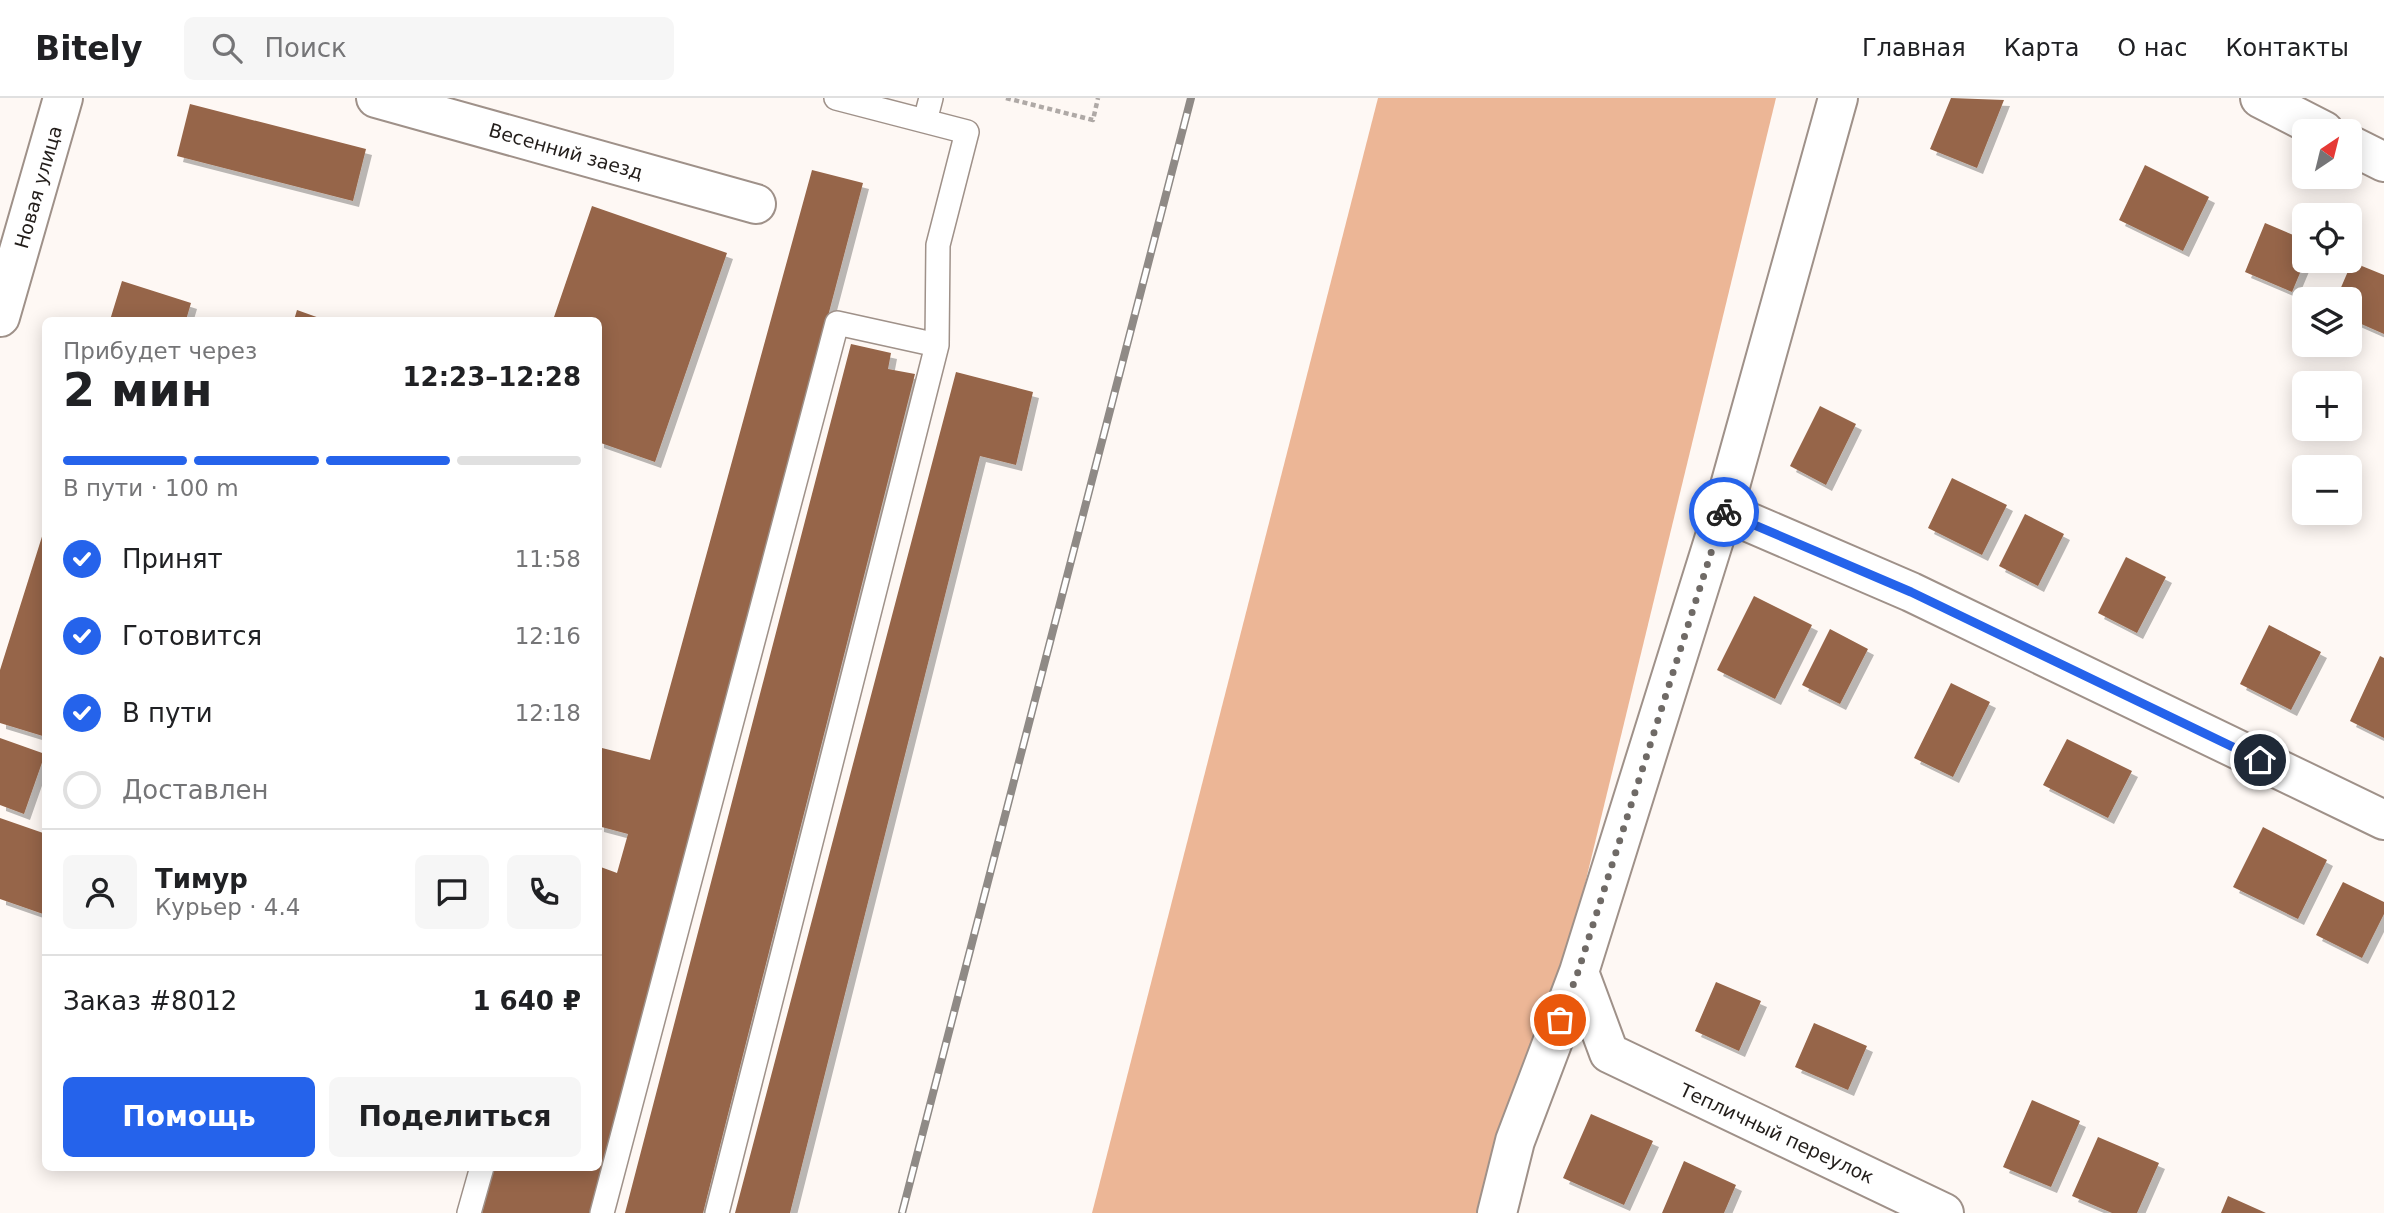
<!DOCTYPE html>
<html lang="ru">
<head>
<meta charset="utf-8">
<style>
  :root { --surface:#fff; --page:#f6f6f6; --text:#202124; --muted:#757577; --line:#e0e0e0; --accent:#2563eb }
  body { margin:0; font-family:"DejaVu Sans",sans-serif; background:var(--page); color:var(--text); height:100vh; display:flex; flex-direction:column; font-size:26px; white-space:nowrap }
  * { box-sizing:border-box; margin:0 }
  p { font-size:23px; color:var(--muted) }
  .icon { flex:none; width:38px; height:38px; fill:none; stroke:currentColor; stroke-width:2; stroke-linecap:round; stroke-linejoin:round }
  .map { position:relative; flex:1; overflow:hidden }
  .sheet { position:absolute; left:42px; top:219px; width:560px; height:854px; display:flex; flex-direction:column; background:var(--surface); border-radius:10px; box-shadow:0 4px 18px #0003 }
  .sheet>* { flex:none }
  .needle { width:46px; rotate:35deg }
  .tools { position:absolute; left:2292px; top:21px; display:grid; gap:14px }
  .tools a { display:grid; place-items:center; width:70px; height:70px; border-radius:10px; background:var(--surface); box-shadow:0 4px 18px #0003; font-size:35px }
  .pin { position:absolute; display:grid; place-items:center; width:60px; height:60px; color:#fff; margin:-30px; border:4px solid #fff; border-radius:50%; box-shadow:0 2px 7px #0007 }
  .courier { position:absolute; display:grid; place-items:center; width:70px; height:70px; margin:-35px; border:5px solid #2563eb; border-radius:50%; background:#fff; color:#222; box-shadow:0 2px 9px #0007 }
  .headline em { font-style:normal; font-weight:800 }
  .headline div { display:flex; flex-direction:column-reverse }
  .headline { display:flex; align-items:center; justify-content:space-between; height:119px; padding:0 21px }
  h1 { font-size:46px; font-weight:800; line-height:52px }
  .bar { display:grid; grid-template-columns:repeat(4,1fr); gap:10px 7px; align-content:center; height:84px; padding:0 21px }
  .bar i { height:9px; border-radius:5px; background:var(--line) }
  .bar .active { background:var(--accent) }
  .bar p { grid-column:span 4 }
  .line { display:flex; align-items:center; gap:18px; padding:0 21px; border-top:2px solid var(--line) }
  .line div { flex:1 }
  .round { display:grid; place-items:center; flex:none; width:74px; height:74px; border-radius:10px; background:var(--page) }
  ol { padding:0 21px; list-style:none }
  li { display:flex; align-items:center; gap:21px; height:77px }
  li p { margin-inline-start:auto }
  li .icon { padding:7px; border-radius:50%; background:var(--accent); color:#fff; stroke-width:4 }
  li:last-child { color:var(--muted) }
  li i { width:38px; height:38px; border:4px solid var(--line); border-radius:50% }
  .action { display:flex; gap:14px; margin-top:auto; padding:14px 21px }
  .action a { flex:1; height:80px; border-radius:10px; background:var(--accent); color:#fff; font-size:28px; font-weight:800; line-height:80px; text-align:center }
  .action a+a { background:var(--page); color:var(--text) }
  header { display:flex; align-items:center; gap:42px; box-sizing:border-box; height:98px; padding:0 35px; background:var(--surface); border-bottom:2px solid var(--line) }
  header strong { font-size:33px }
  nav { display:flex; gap:38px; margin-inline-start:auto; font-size:24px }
  .search { width:490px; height:63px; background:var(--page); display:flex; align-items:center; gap:18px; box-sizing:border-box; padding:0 24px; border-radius:10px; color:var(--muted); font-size:26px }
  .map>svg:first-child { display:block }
  .forest { fill:#ecb696 }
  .building { fill:#966548; filter:url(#shadow) }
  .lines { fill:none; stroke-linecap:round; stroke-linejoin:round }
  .lane-casing { stroke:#9f9189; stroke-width:26 }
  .street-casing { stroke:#9f9189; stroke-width:42 }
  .path { stroke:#afa9a6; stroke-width:4.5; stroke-dasharray:5 3.5; stroke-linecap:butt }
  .lane { stroke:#fff; stroke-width:23 }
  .street { stroke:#fff; stroke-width:38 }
  .rail-casing { stroke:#8f8a86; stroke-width:8 }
  .rail { stroke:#fff; stroke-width:5; stroke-dasharray:16; stroke-linecap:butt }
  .done { stroke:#6f6a66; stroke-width:7; stroke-dasharray:0 12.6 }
  .route { stroke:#2563eb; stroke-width:9 }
  .labels { text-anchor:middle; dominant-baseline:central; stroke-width:7; stroke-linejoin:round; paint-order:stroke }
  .street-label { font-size:19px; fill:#221d1a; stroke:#fff }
</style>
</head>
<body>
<header>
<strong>Bitely</strong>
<div class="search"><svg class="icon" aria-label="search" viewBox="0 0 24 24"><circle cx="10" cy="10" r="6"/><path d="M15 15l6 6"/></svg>Поиск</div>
<nav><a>Главная</a><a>Карта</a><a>О нас</a><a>Контакты</a></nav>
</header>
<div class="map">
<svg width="2384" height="1115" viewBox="0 0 2384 1115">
  <defs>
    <filter id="shadow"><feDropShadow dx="6" dy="6" stdDeviation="0" flood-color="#0004"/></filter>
  </defs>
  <rect width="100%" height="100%" fill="#fef8f4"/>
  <path class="forest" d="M1378 0H1776L1505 1115H1092Z"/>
  <path class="building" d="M1951 0 2004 2 1977 70 1930 51Z
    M190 6 366 51 353 103 177 58Z
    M2145 67 2209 99 2183 153 2119 122Z
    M812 72 863 85 592 1115H482L494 1069H598V768L617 775 628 736 598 728V649L650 662Z
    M592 108 727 155 655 364 598 344V222H553Z
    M2265 125 2305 142V163L2292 194 2245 174Z
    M2352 164 2384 177V236L2350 221V201H2336Z
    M122 183 191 205 186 222H110Z
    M297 212 325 222H294Z
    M851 246 891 255 888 271 915 276 703 1115H625Z
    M956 274 1033 294 1016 367 980 358 790 1115H735Z
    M1820 308 1856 326 1826 387 1790 368Z
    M1952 380 2007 407 1982 457 1928 430Z
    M2025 416 2064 436 2038 488 1999 468Z
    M45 429H46V639L0 625V572Z
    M2126 459 2166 479 2137 535 2098 515Z
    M1754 498 1812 527 1775 601 1717 572Z
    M2269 527 2321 554 2291 612 2240 586Z
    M1830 531 1868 551 1840 606 1802 587Z
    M2380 558 2384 560V640L2350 623Z
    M1951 585 1990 604 1953 679 1914 660Z
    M0 640 45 656 24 716 0 707Z
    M2067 641 2132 673 2108 720 2043 687Z
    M0 720 46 736V817L0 801Z
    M2263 729 2327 762 2298 821 2233 789Z
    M2343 784 2384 804V816L2362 860 2316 837Z
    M1716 884 1761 903 1739 953 1695 933Z
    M1814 925 1867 948 1848 992 1795 969Z
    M2032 1002 2080 1023 2051 1089 2003 1069Z
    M1591 1016 1653 1043 1624 1107 1563 1080Z
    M2098 1039 2159 1065 2137 1115H2112L2072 1098Z
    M1684 1063 1736 1087 1724 1115H1662Z
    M2228 1098 2266 1115H2221Z"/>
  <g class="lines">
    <defs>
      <path id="lane" d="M925 23 931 0
        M469 1115 482 1069
        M602 1115 837 225 937 247
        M717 1115 937 247 938 147 967 34 836 0"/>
      <path id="street" d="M376 0 756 106
        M1838 0 1723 413 1579 874 1609 955 1944 1115
        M2260 0 2324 33
        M2350 47 2384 64
        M0 219 63 0
        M1723 413 1911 494 2384 722
        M1497 1115 1515 1043 1579 874"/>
    </defs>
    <use href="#lane" class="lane-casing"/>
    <use href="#street" class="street-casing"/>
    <path class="path" d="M1006 0 1093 22 1098 0"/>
    <use href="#lane" class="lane"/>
    <use href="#street" class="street"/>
    <defs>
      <path id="rail" d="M902 1115 1191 0"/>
    </defs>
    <use href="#rail" class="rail-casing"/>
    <use href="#rail" class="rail"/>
  </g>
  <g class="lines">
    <path class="done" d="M1560 922 1578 874 1724 414"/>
    <path class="route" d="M1724 414 1911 494 2260 662"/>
  </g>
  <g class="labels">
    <g class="street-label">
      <text transform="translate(566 53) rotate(16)">Весенний заезд</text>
      <text transform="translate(38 89) rotate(-74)">Новая улица</text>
      <text transform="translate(1777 1035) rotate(25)">Тепличный переулок</text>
    </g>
  </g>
</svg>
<div class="tools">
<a><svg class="needle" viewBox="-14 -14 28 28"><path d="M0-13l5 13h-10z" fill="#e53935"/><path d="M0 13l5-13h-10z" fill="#757577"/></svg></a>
<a><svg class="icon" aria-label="locate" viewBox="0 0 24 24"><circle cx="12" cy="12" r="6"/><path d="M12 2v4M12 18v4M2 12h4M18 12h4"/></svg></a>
<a><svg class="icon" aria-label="layers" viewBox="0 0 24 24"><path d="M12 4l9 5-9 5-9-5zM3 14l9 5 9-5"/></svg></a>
<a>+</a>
<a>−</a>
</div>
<div class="pin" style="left:1560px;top:922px;background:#ea580c"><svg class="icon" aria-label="bag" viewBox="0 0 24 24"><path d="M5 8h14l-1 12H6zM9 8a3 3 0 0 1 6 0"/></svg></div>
<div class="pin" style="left:2260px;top:662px;background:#1f2937"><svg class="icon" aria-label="home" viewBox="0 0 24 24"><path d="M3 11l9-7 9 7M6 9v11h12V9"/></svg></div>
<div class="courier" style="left:1724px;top:414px"><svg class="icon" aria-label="bike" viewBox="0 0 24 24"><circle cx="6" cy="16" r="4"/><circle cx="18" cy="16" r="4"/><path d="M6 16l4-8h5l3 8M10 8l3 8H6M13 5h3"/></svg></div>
<section class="sheet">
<div class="headline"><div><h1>2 мин</h1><p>Прибудет через</p></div><em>12:23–12:28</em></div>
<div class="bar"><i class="active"></i><i class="active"></i><i class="active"></i><i></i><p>В пути · 100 m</p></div>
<ol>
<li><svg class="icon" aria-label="check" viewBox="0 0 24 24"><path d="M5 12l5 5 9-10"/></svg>Принят<p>11:58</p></li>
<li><svg class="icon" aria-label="check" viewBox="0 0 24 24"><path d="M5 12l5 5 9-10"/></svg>Готовится<p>12:16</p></li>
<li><svg class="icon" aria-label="check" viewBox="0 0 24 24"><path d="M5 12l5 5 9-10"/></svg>В пути<p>12:18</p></li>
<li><i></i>Доставлен</li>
</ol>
<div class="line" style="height:126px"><a class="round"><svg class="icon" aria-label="person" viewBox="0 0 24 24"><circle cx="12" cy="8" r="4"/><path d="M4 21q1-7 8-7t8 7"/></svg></a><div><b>Тимур</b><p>Курьер · 4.4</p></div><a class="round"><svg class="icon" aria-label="chat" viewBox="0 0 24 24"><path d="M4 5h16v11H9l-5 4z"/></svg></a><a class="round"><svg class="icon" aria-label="phone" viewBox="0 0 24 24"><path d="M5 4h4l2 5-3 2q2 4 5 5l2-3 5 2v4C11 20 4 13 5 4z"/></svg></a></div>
<div class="line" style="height:91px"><div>Заказ #8012</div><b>1 640 ₽</b></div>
<div class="action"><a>Помощь</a><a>Поделиться</a></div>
</section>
</div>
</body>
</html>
